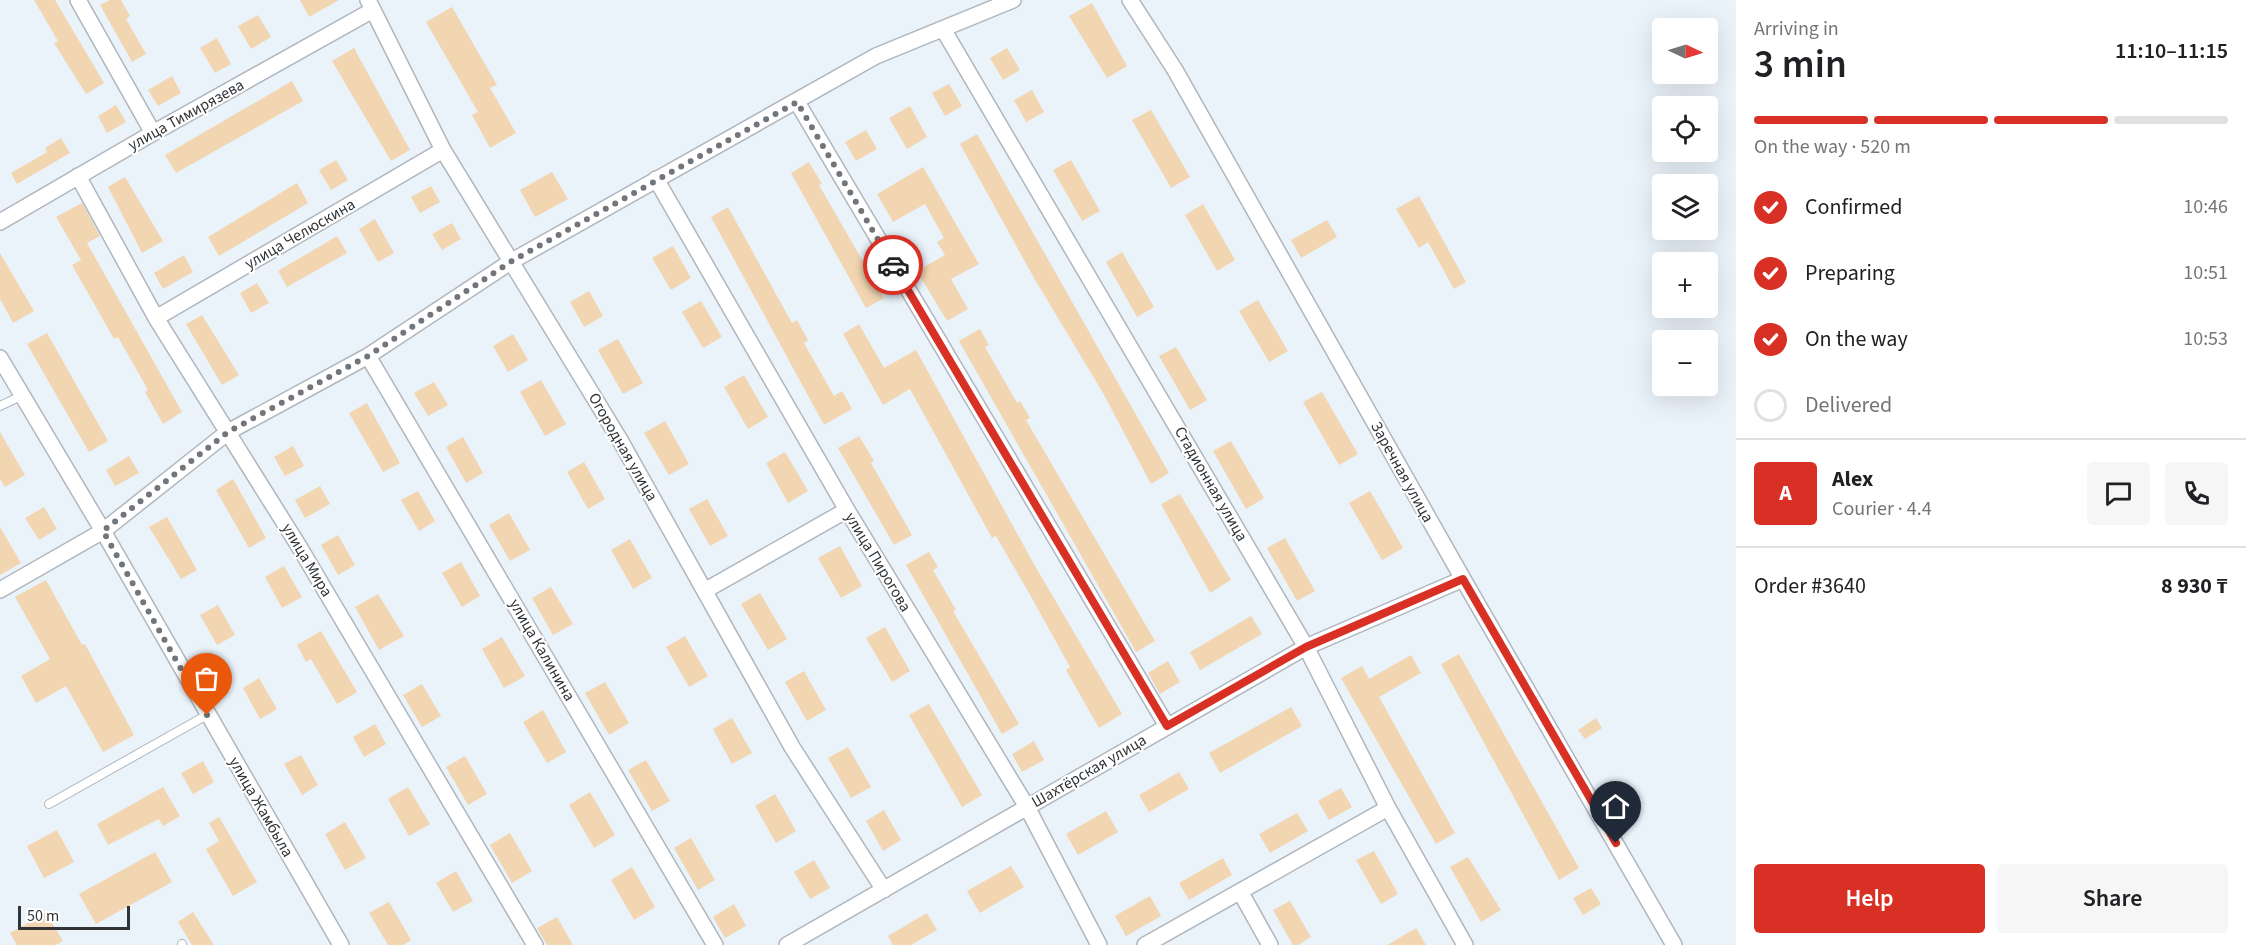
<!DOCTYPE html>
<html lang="en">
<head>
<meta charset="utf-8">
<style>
  :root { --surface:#fff; --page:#f6f6f6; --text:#202124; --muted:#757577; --line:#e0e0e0; --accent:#d93025 }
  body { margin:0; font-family:"Source Sans 3",sans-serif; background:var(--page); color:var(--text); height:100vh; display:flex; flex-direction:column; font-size:22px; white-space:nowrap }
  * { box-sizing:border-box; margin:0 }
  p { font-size:20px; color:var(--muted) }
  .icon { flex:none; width:33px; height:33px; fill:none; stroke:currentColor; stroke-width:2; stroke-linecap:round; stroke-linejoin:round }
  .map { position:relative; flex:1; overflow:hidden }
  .drawer { display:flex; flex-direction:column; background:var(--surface); width:510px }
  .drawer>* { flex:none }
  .needle { width:39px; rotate:94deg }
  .buttons { position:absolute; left:1652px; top:18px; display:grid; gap:12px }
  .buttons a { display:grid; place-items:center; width:66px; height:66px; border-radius:6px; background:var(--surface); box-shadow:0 6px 24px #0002; font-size:30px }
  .scale { position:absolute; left:18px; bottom:15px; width:112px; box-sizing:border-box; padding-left:6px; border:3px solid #313437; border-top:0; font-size:16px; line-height:21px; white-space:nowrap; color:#313437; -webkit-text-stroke:4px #fff; paint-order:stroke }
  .pin { position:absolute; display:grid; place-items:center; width:51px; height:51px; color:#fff; margin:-62px -26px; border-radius:50% 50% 50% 0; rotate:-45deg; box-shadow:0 0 6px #0007 }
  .pin .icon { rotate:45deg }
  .courier { position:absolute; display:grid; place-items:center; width:60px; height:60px; margin:-30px; border:4px solid #d93025; border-radius:50%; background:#fff; color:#222; box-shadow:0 2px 8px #0007 }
  .head em { font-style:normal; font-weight:600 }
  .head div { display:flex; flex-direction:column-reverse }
  .head { display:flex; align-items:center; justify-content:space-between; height:102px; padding:0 18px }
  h1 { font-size:39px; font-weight:600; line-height:45px }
  .bar { display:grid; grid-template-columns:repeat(4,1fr); gap:9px 6px; align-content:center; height:72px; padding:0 18px }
  .bar i { height:8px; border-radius:4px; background:var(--line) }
  .bar .selected { background:var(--accent) }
  .bar p { grid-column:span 4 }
  .line { display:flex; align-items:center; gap:15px; padding:0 18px; border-top:2px solid var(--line) }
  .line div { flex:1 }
  .round { display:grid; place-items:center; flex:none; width:63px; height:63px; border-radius:6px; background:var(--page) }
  ol { padding:0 18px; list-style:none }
  li { display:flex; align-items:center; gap:18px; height:66px }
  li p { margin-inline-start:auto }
  li .icon { padding:6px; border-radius:50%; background:var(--accent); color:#fff; stroke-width:4 }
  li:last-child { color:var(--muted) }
  li i { width:33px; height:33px; border:3px solid var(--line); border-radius:50% }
  .primary-button { display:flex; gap:12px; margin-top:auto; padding:12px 18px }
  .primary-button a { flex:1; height:69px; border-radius:6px; background:var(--accent); color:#fff; font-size:24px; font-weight:600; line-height:69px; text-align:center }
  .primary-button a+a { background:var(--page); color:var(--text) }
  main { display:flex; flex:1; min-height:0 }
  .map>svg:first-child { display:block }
  .building { fill:#f2d6b2 }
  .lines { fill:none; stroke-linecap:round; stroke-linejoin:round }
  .service-casing { stroke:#afb6be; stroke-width:10 }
  .minor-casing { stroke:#afb6be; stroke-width:18 }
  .service { stroke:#fff; stroke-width:8 }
  .minor { stroke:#fff; stroke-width:15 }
  .done { stroke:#72767b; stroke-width:6; stroke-dasharray:0 10.8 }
  .route { stroke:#d93025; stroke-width:8 }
  .labels { text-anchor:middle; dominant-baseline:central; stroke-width:4.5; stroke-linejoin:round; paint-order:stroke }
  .street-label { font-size:16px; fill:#313437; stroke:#fff }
</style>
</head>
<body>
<main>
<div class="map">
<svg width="1736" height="945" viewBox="0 0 1736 945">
  <rect width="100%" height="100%" fill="#eaf2fa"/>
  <path class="building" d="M34 0H55L104 83 86 94 54 43 58 41Z
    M110 0H121L130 16 126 19 146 54 132 62 100 5Z
    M300 0H339L309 17Z
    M1092 3 1127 66 1107 78 1069 16Z
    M452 7 497 85 490 88 516 133 490 148 472 115 478 112 426 22Z
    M258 15 271 37 251 49 238 26Z
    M217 38 231 64 215 73 200 48Z
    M354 48 410 150 391 161 332 61Z
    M1007 48 1020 70 1003 80 990 58Z
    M172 76 181 93 158 106 148 90Z
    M292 81 303 101 176 173 165 155Z
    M949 84 962 106 945 116 932 93Z
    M1032 90 1044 112 1026 122 1014 100Z
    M116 105 126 122 107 133 98 116Z
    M910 106 927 137 907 149 889 118Z
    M1151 110 1190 177 1171 188 1132 120Z
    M866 130 877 149 856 161 845 142Z
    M977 134 1169 473 1151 484 1103 393 1034 278 960 144Z
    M61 138 70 153 17 184 11 173 47 152 45 148Z
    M336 160 348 180 331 190 319 170Z
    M1071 160 1100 211 1082 221 1053 170Z
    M809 162 822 184 819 185 884 298 866 308 791 173Z
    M923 167 979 264 951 279 968 309 947 321 917 271 945 255 937 242 944 238 925 204 893 222 877 194Z
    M552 172 568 199 535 217 520 190Z
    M125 177 163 241 142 253 108 187Z
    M297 183 308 203 219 256 208 237Z
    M431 186 440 202 420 213 411 197Z
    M1419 196 1466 282 1454 289 1428 242 1419 248 1396 209Z
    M82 203 100 236 87 243 182 412 163 424 145 392 148 390 118 337 114 339 72 265 81 260 56 217Z
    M1203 204 1235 260 1217 271 1185 215Z
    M728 207 792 323 797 320 808 340 804 343 834 396 842 391 852 409 824 425 711 217Z
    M375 219 394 253 378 262 359 229Z
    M1327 220 1337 237 1301 258 1291 240Z
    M452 223 461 239 442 250 432 234Z
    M337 236 347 253 287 287 278 271Z
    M673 246 691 278 671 290 652 258Z
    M1122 252 1154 307 1137 317 1106 262Z
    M0 253 34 311 13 323 0 299Z
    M184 255 193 272 163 289 154 273Z
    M257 283 269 303 251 313 240 293Z
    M589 291 603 316 584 327 570 302Z
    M1258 300 1288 351 1269 362 1239 311Z
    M701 301 722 337 703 348 682 312Z
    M202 315 239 375 222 385 186 324Z
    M859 324 884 368 916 350 1035 566 1122 714 1099 728 1066 670 1070 667 1029 593 996 536 992 538 910 389 883 405 843 334Z
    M980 329 989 345 985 347 1017 403 1020 401 1030 418 1026 420 1155 641 1136 652 959 341Z
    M47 333 108 441 89 452 27 344Z
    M513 334 528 360 508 372 493 346Z
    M618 339 643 383 623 394 598 350Z
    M1176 347 1207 400 1190 410 1159 356Z
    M744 375 768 417 748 429 724 387Z
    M541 380 566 424 545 436 520 392Z
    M434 382 448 405 428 416 414 393Z
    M1322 392 1358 454 1339 465 1303 402Z
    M367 403 400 463 383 472 349 413Z
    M665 421 689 464 669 475 644 433Z
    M0 432 25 475 5 487 0 479Z
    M859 436 874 461 871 463 912 535 894 545 838 448Z
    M463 437 483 473 466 483 446 447Z
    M1231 441 1264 498 1246 509 1213 451Z
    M293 446 304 466 285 476 274 457Z
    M785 452 808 491 788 503 766 463Z
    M129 456 139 473 115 486 106 470Z
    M584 462 605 499 588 509 567 472Z
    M233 479 266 538 249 548 216 490Z
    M320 486 330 504 305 518 295 500Z
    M418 491 435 521 419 531 401 500Z
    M1370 491 1403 548 1382 560 1349 503Z
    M1180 494 1231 580 1210 593 1161 504Z
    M707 499 728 536 710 546 689 509Z
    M44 507 57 529 39 540 25 518Z
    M509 513 530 550 510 561 489 525Z
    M167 517 197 570 181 579 149 527Z
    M0 527 21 563 0 575Z
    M338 535 355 565 338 575 321 545Z
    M1285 538 1315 591 1297 601 1267 548Z
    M630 539 652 578 633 589 611 550Z
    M840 546 862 586 841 598 818 558Z
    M929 552 938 567 933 570 956 610 953 611 1019 724 1002 734 906 565Z
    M461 562 480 596 462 607 442 573Z
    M284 566 302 597 282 608 265 577Z
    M46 580 82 645 85 644 134 735 103 752 66 686 36 703 21 676 50 659 15 597Z
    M551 587 573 624 553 635 532 598Z
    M760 593 787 639 768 650 741 604Z
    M378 594 404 636 379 650 355 607Z
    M218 605 235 635 217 645 200 615Z
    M1251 616 1262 634 1200 670 1190 652Z
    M885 627 910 671 892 682 866 638Z
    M321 631 357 692 337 704 311 659 306 662 297 645Z
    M685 636 708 676 689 687 666 647Z
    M502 637 525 676 504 688 482 649Z
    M1459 654 1579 868 1559 880 1441 664Z
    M1411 655 1421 673 1379 697 1455 833 1436 844 1341 678 1362 666 1369 679Z
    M1168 661 1180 682 1160 694 1148 673Z
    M804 671 826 710 807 721 785 682Z
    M259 678 277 709 260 719 243 688Z
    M605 682 629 723 609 735 585 693Z
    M422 684 441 716 422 727 403 695Z
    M929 704 982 795 962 807 909 715Z
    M1291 707 1302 726 1220 773 1209 753Z
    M543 710 566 752 547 763 523 722Z
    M732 718 752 753 732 764 713 729Z
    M1596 718 1602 728 1585 739 1578 730Z
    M375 724 386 744 364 757 353 737Z
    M1034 741 1044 760 1022 772 1012 754Z
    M848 747 871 787 851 798 828 758Z
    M301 755 318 785 302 795 284 764Z
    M465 756 487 794 468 805 446 767Z
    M646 760 670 801 652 811 628 770Z
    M203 761 214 782 193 794 181 773Z
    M1179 772 1189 789 1149 812 1139 795Z
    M163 787 180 816 163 826 159 819 108 845 97 824Z
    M408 787 430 824 409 836 388 799Z
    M1341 788 1352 807 1329 820 1318 801Z
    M590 792 615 835 594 848 569 805Z
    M775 794 796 831 776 843 755 806Z
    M884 810 901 840 883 851 866 821Z
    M1106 811 1118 832 1078 855 1066 834Z
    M1297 813 1308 831 1270 853 1259 834Z
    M219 817 257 882 233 896 206 849 219 841 209 823Z
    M345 822 366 858 345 870 325 834Z
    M57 830 74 862 44 878 27 846Z
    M510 833 532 871 512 883 490 845Z
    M691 838 715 880 698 890 674 848Z
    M1374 851 1398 894 1381 904 1356 860Z
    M155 852 172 882 96 924 79 894Z
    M1468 857 1501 910 1481 922 1450 867Z
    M1223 858 1232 875 1189 900 1179 883Z
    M814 860 830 888 810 899 794 872Z
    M1011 866 1024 887 980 913 967 891Z
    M632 867 655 907 634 920 611 880Z
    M456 871 473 901 453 912 436 883Z
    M1591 888 1601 904 1583 915 1573 898Z
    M1150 896 1161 916 1126 936 1115 916Z
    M1290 901 1311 937 1298 945H1293L1273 910Z
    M389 902 411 940 403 945H388L369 913Z
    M734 904 746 926 725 938 713 917Z
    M193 912 214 945H192L178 922Z
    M46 913 63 941 56 945H17L10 933Z
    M927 913 937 930 911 945H893L888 936Z
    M557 917 573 945H547L537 928Z
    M1416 928 1426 945H1387Z"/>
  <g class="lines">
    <defs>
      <path id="service" d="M0 406 21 396
        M49 804 207 715
        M182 944V945"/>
      <path id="minor" d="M78 0 153 133
        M368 0 443 150 620 440 792 747 884 890
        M1130 0 1175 70 1463 579 1674 945
        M943 29 1306 647 1388 808 1465 945
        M797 102 1167 726
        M78 176 156 318 300 548 535 945
        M656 179 847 510 1027 807 1099 945
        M0 222 153 133 373 10
        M156 318 443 150
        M368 356 715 945
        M0 358 103 531 341 945
        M0 590 103 531 228 432 368 356 512 261 876 56 1013 0
        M706 590 847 510
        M1241 893 1270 945
        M787 945 1306 647 1463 579
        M1145 945 1388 808"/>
    </defs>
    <use href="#service" class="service-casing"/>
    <use href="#minor" class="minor-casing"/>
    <use href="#service" class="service"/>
    <use href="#minor" class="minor"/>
  </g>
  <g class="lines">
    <path class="done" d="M207 715 103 531 228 432 368 356 512 261 797 102 893 265"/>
    <path class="route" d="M893 265 1167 726 1306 647 1463 579 1616 843"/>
  </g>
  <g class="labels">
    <g class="street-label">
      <text transform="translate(186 115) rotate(-29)">улица Тимирязева</text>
      <text transform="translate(300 234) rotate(-30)">улица Челюскина</text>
      <text transform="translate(623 447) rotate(60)">Огородная улица</text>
      <text transform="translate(1402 472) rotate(61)">Заречная улица</text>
      <text transform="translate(1211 484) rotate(60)">Стадионная улица</text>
      <text transform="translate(307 560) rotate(59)">улица Мира</text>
      <text transform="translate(878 562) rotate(59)">улица Пирогова</text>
      <text transform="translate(542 650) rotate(60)">улица Калинина</text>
      <text transform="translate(1089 771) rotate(-30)">Шахтёрская улица</text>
      <text transform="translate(261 807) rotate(60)">улица Жамбыла</text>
    </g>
  </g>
</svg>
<div class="buttons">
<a><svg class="needle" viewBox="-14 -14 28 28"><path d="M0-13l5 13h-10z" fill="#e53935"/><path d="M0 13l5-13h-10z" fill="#757577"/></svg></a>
<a><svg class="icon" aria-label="locate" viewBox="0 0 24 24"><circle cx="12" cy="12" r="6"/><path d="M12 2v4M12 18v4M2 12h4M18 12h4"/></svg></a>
<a><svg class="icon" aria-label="layers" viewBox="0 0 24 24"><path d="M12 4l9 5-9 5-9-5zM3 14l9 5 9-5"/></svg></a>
<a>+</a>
<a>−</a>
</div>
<div class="scale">50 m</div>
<div class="pin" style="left:207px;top:715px;background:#ea580c"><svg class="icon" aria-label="bag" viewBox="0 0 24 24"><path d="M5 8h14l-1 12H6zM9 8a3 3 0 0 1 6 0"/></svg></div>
<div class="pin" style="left:1616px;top:843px;background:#1f2937"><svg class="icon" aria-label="home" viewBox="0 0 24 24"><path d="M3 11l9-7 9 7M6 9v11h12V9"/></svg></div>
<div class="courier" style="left:893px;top:265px"><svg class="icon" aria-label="car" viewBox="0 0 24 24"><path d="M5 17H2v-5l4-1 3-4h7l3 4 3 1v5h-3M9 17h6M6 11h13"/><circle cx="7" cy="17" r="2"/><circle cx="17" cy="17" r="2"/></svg></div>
</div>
<section class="drawer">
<div class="head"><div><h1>3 min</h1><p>Arriving in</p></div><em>11:10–11:15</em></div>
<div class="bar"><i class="selected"></i><i class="selected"></i><i class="selected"></i><i></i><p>On the way · 520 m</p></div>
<ol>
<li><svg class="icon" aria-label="check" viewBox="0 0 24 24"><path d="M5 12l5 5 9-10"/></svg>Confirmed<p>10:46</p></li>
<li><svg class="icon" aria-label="check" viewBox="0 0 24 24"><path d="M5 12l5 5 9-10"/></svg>Preparing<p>10:51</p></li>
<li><svg class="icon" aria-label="check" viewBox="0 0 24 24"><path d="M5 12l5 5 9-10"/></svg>On the way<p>10:53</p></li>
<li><i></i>Delivered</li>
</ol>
<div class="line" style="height:108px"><b class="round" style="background:var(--accent);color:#fff">A</b><div><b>Alex</b><p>Courier · 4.4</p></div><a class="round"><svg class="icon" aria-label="chat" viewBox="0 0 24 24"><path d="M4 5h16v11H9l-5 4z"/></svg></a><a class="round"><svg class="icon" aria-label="phone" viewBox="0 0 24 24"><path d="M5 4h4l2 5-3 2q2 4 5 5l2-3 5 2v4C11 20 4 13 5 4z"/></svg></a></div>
<div class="line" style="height:78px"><div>Order #3640</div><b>8 930 ₸</b></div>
<div class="primary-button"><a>Help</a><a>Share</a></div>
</section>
</main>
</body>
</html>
